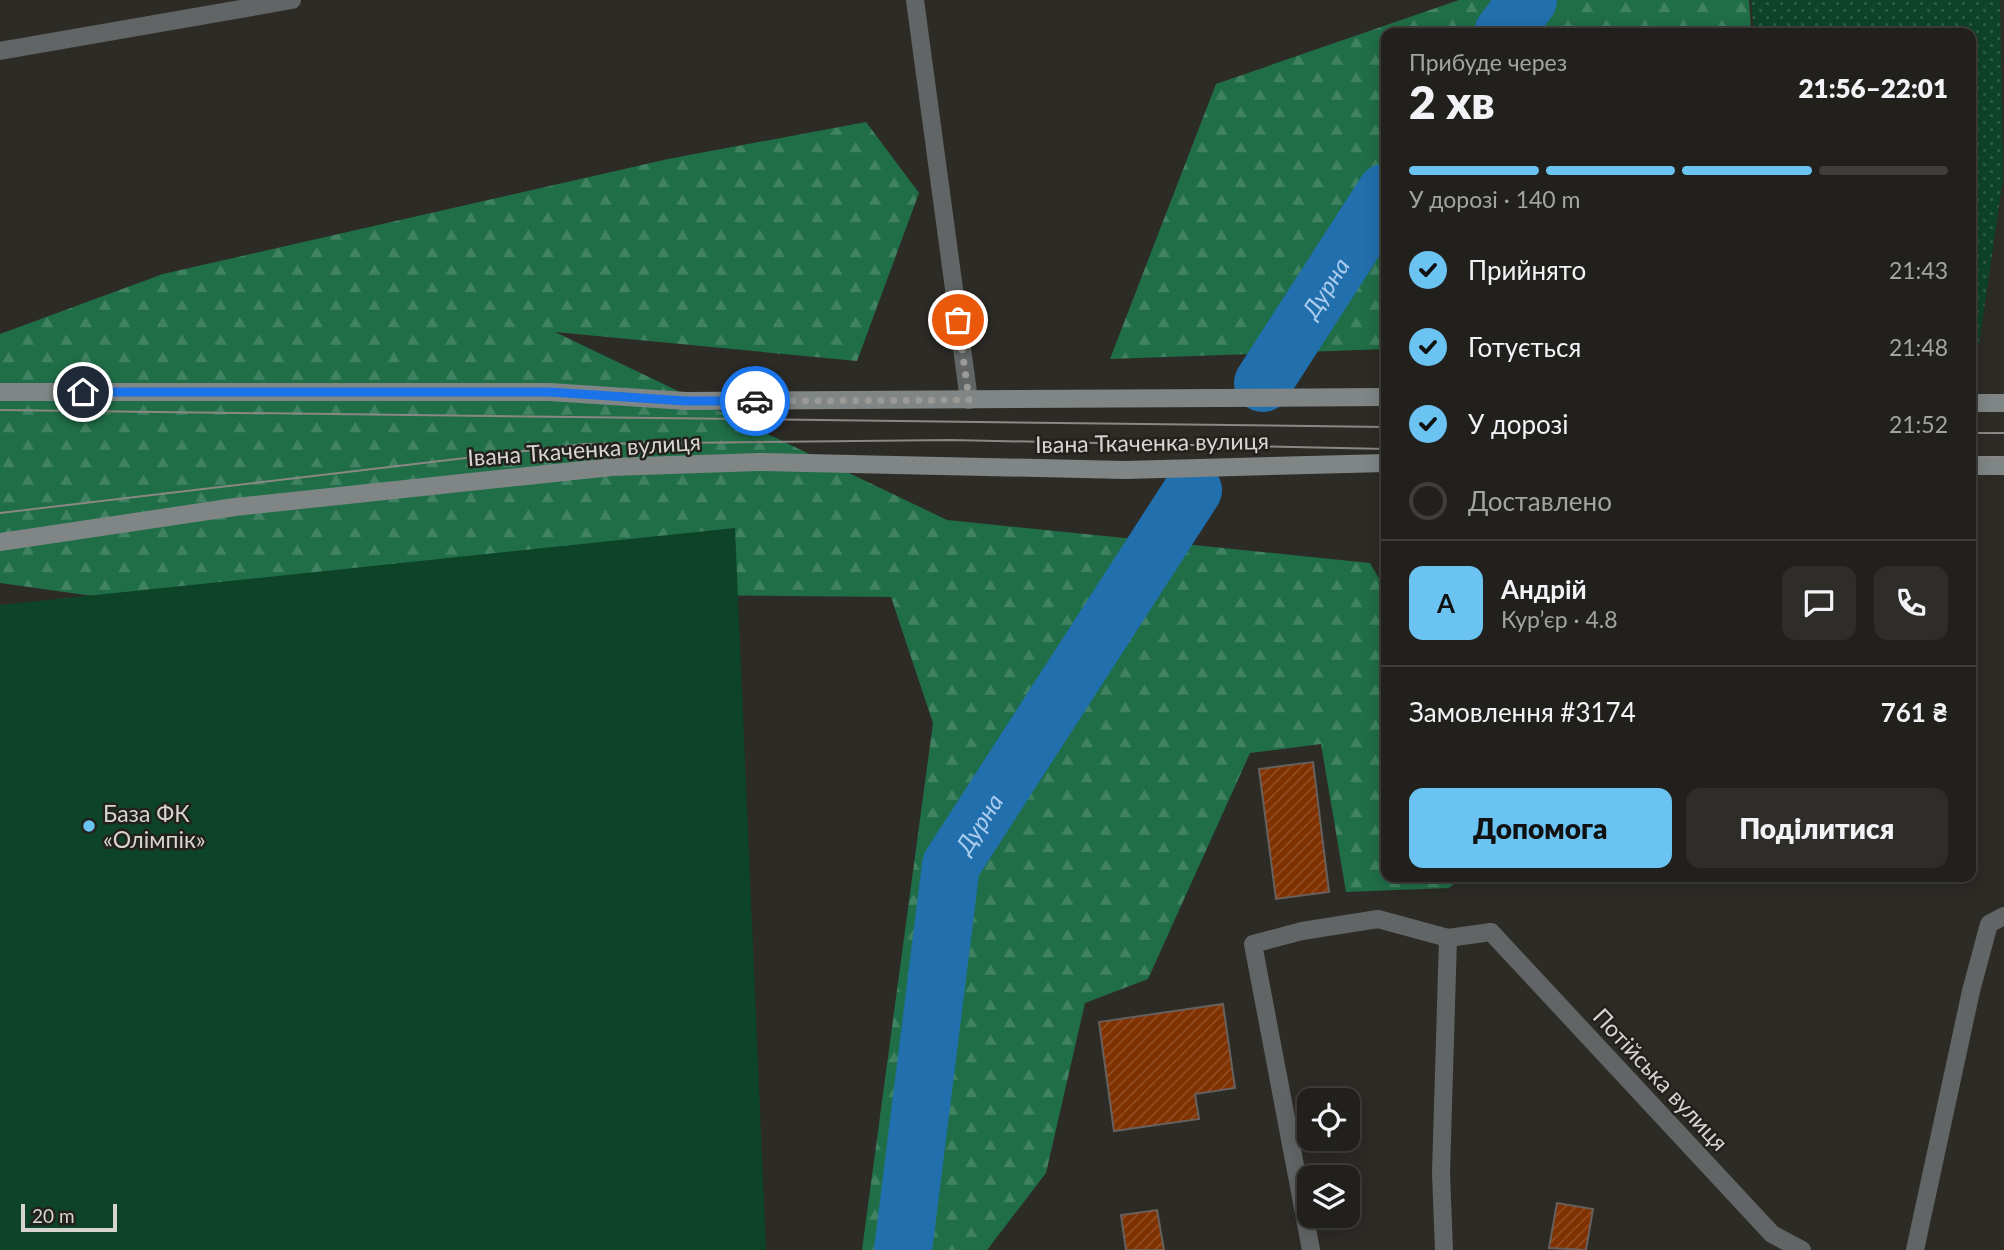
<!DOCTYPE html>
<html lang="uk">
<head>
<meta charset="utf-8">
<style>
  :root { --surface:#22201c; --page:#2e2d29; --text:#f1f3f6; --muted:#a2a3a3; --line:#3f3e3b; --accent:#6ac3f1 }
  body { margin:0; font-family:Lato,sans-serif; background:var(--page); color:var(--text); height:100vh; display:flex; flex-direction:column; font-size:26px; white-space:nowrap }
  * { box-sizing:border-box; margin:0 }
  p { font-size:23px; color:var(--muted) }
  .icon { flex:none; width:38px; height:38px; fill:none; stroke:currentColor; stroke-width:2; stroke-linecap:round; stroke-linejoin:round }
  .map { position:relative; flex:1; overflow:hidden }
  .drawer { position:absolute; left:1381px; top:28px; width:595px; height:854px; display:flex; flex-direction:column; background:var(--surface); border-radius:14px; box-shadow:0 4px 18px #0003,0 0 0 2px var(--line) }
  .drawer>* { flex:none }
  .buttons { position:absolute; left:1297px; top:1088px; display:grid; gap:14px }
  .buttons a { display:grid; place-items:center; width:63px; height:63px; border-radius:14px; background:var(--surface); box-shadow:0 4px 18px #0003,0 0 0 2px var(--line); font-size:35px }
  .scale { position:absolute; left:21px; bottom:18px; width:96px; box-sizing:border-box; padding-left:7px; border:4px solid #d6d5d2; border-top:0; font-size:19px; line-height:24px; white-space:nowrap; color:#d6d5d2; -webkit-text-stroke:5px #23211c; paint-order:stroke }
  .pin { position:absolute; display:grid; place-items:center; width:60px; height:60px; color:#fff; margin:-30px; border:4px solid #fff; border-radius:50%; box-shadow:0 2px 7px #0007 }
  .courier { position:absolute; display:grid; place-items:center; width:70px; height:70px; margin:-35px; border:5px solid #1a73e8; border-radius:50%; background:#fff; color:#222; box-shadow:0 2px 9px #0007 }
  .overview em { font-style:normal; font-weight:800 }
  .overview div { display:flex; flex-direction:column-reverse }
  .overview { display:flex; align-items:center; justify-content:space-between; height:119px; padding:0 28px }
  h1 { font-size:46px; font-weight:800; line-height:52px }
  .bar { display:grid; grid-template-columns:repeat(4,1fr); gap:10px 7px; align-content:center; height:84px; padding:0 28px }
  .bar i { height:9px; border-radius:5px; background:var(--line) }
  .bar .on { background:var(--accent) }
  .bar p { grid-column:span 4 }
  .line { display:flex; align-items:center; gap:18px; padding:0 28px; border-top:2px solid var(--line) }
  .line div { flex:1 }
  .round { display:grid; place-items:center; flex:none; width:74px; height:74px; border-radius:14px; background:var(--page) }
  ol { padding:0 28px; list-style:none }
  li { display:flex; align-items:center; gap:21px; height:77px }
  li p { margin-inline-start:auto }
  li .icon { padding:7px; border-radius:50%; background:var(--accent); color:#111; stroke-width:4 }
  li:last-child { color:var(--muted) }
  li i { width:38px; height:38px; border:4px solid var(--line); border-radius:50% }
  .action { display:flex; gap:14px; margin-top:auto; padding:14px 28px }
  .action a { flex:1; height:80px; border-radius:14px; background:var(--accent); color:#111; font-size:28px; font-weight:800; line-height:80px; text-align:center }
  .action a+a { background:var(--page); color:var(--text) }
  .map>svg:first-child { display:block }
  .grass { fill:url(#grass-dots) }
  .forest { fill:url(#forest-firs) }
  .pitch { fill:#0d4329 }
  .lines { fill:none; stroke-linecap:round; stroke-linejoin:round }
  .river { stroke:#216fad; stroke-width:58 }
  .building { fill:url(#building-hatch); stroke:#67605d; stroke-width:2 }
  .service { stroke:#626565; stroke-width:18 }
  .minor { stroke:#626565; stroke-width:18 }
  .secondary { stroke:#808686; stroke-width:18 }
  .tram { stroke:#8a8884; stroke-width:2 }
  .done { stroke:#9b9a96; stroke-width:7; stroke-dasharray:0 12.6 }
  .route { stroke:#1a73e8; stroke-width:9 }
  .poi-dot { fill:#6ac3f1; stroke:#23211c; stroke-width:2.5 }
  .labels { text-anchor:middle; dominant-baseline:central; stroke-width:5; stroke-linejoin:round; paint-order:stroke }
  .street-label { font-size:23px; fill:#d6d5d2; stroke:#23211c }
  .poi-label { font-size:23px; fill:#d6d5d2; stroke:#23211c; text-anchor:start }
  .water-label { font-size:24px; font-style:italic; fill:#a9ccee; stroke:#23211c }
</style>
</head>
<body>
<div class="map">
<svg width="2004" height="1250" viewBox="0 0 2004 1250">
  <defs>
    <pattern id="grass-dots" width="8" height="8" patternUnits="userSpaceOnUse" patternTransform="scale(1.75)"><rect width="8" height="8" fill="#0d4329"/><path d="M2 2h.1M6 6h.1" fill="none" stroke="#305d47" stroke-width="1.8" stroke-linecap="round"/></pattern>
    <pattern id="forest-firs" width="22" height="20" patternUnits="userSpaceOnUse" patternTransform="scale(1.75)"><rect width="22" height="20" fill="#206e48"/><path d="M5 1l3.5 6h-7zM16 11l3.5 6h-7z" fill="#408262"/></pattern>
    <pattern id="building-hatch" width="6" height="6" patternUnits="userSpaceOnUse" patternTransform="scale(1.75)"><rect width="6" height="6" fill="#803100"/><path d="M-1 1l2-2M0 6l6-6M5 7l2-2" fill="none" stroke="#914e24"/></pattern>
  </defs>
  <rect width="100%" height="100%" fill="#2d2b26"/>
  <path class="grass" d="M1751 0H2000L2003 179 1979 344 1971 346 1970 33H1754Z"/>
  <path class="forest" d="M1459 0H1749L1751 30 1748 33H1386V349L1110 359 1216 84Z
    M866 122 919 193 857 361 555 332 947 520 1370 563 1386 591V877H1462L1449 888 1346 892 1321 744 1250 753 1148 979 1085 1003 1046 1173 987 1250H862L933 723 891 597 567 594 207 612 0 583V334L163 274 668 159Z"/>
  <path class="pitch" d="M735 528 766 1250H0V605Z"/>
  <g class="lines">
    <g class="river">
      <path d="M1503 33 1528 0"/>
      <path id="s1" d="M1263 383 1386 192"/>
      <path id="s2" d="M903 1250 951 865 1193 490"/>
    </g>
  </g>
  <path class="building" d="M1313 762 1329 892 1276 899 1259 769Z
    M1223 1004 1235 1088 1195 1094 1199 1119 1114 1131 1099 1022Z
    M1557 1203 1593 1209 1586 1250 1549 1248Z
    M1157 1210 1164 1250H1126L1121 1215Z"/>
  <g class="lines">
    <path class="service" d="M915 0 969 400
      M0 51 292 0
      M1311 1250 1253 944 1302 931 1378 919 1448 938
      M1444 1250 1441 1173 1448 938 1491 932
      M1915 1250 1971 991 1989 924 2004 916"/>
    <path class="minor" d="M1491 932 1772 1234 1802 1250"/>
    <path class="secondary" d="M0 392H550L686 401 1386 397
      M1970 403H2004
      M1970 466H2004
      M0 542 235 507 612 467 759 462 1125 470 1386 463"/>
    <path class="tram" d="M0 410 1386 427
      M1970 433H2004
      M1970 457H2004
      M0 513 585 444 951 440 1386 449"/>
  </g>
  <g class="lines">
    <path class="done" d="M755 401 969 400 958 320"/>
    <path class="route" d="M83 392H550L686 401H755"/>
  </g>
  <circle class="poi-dot" cx="89" cy="826" r="7"/>
  <g class="labels">
    <g class="street-label">
      <text transform="translate(1152 442) rotate(-1)">Івана Ткаченка вулиця</text>
      <text transform="translate(584 449) rotate(-4)">Івана Ткаченка вулиця</text>
      <text transform="translate(1661 1079) rotate(47)">Потійська вулиця</text>
    </g>
    <g class="poi-label">
      <text x="103" y="813">База ФК<tspan x="103" dy="26">«Олімпік»</tspan></text>
    </g>
    <g class="water-label">
      <text stroke="none"><textPath href="#s1" startOffset="114">Дурна</textPath></text>
      <text stroke="none"><textPath href="#s2" startOffset="438">Дурна</textPath></text>
    </g>
  </g>
</svg>
<div class="buttons">
<a><svg class="icon" aria-label="locate" viewBox="0 0 24 24"><circle cx="12" cy="12" r="6"/><path d="M12 2v4M12 18v4M2 12h4M18 12h4"/></svg></a>
<a><svg class="icon" aria-label="layers" viewBox="0 0 24 24"><path d="M12 4l9 5-9 5-9-5zM3 14l9 5 9-5"/></svg></a>
</div>
<div class="scale">20 m</div>
<div class="pin" style="left:958px;top:320px;background:#ea580c"><svg class="icon" aria-label="bag" viewBox="0 0 24 24"><path d="M5 8h14l-1 12H6zM9 8a3 3 0 0 1 6 0"/></svg></div>
<div class="pin" style="left:83px;top:392px;background:#1f2937"><svg class="icon" aria-label="home" viewBox="0 0 24 24"><path d="M3 11l9-7 9 7M6 9v11h12V9"/></svg></div>
<div class="courier" style="left:755px;top:401px"><svg class="icon" aria-label="car" viewBox="0 0 24 24"><path d="M5 17H2v-5l4-1 3-4h7l3 4 3 1v5h-3M9 17h6M6 11h13"/><circle cx="7" cy="17" r="2"/><circle cx="17" cy="17" r="2"/></svg></div>
<section class="drawer">
<div class="overview"><div><h1>2 хв</h1><p>Прибуде через</p></div><em>21:56–22:01</em></div>
<div class="bar"><i class="on"></i><i class="on"></i><i class="on"></i><i></i><p>У дорозі · 140 m</p></div>
<ol>
<li><svg class="icon" aria-label="check" viewBox="0 0 24 24"><path d="M5 12l5 5 9-10"/></svg>Прийнято<p>21:43</p></li>
<li><svg class="icon" aria-label="check" viewBox="0 0 24 24"><path d="M5 12l5 5 9-10"/></svg>Готується<p>21:48</p></li>
<li><svg class="icon" aria-label="check" viewBox="0 0 24 24"><path d="M5 12l5 5 9-10"/></svg>У дорозі<p>21:52</p></li>
<li><i></i>Доставлено</li>
</ol>
<div class="line" style="height:126px"><b class="round" style="background:var(--accent);color:#111">А</b><div><b>Андрій</b><p>Кур’єр · 4.8</p></div><a class="round"><svg class="icon" aria-label="chat" viewBox="0 0 24 24"><path d="M4 5h16v11H9l-5 4z"/></svg></a><a class="round"><svg class="icon" aria-label="phone" viewBox="0 0 24 24"><path d="M5 4h4l2 5-3 2q2 4 5 5l2-3 5 2v4C11 20 4 13 5 4z"/></svg></a></div>
<div class="line" style="height:91px"><div>Замовлення #3174</div><b>761 ₴</b></div>
<div class="action"><a>Допомога</a><a>Поділитися</a></div>
</section>
</div>
</body>
</html>
